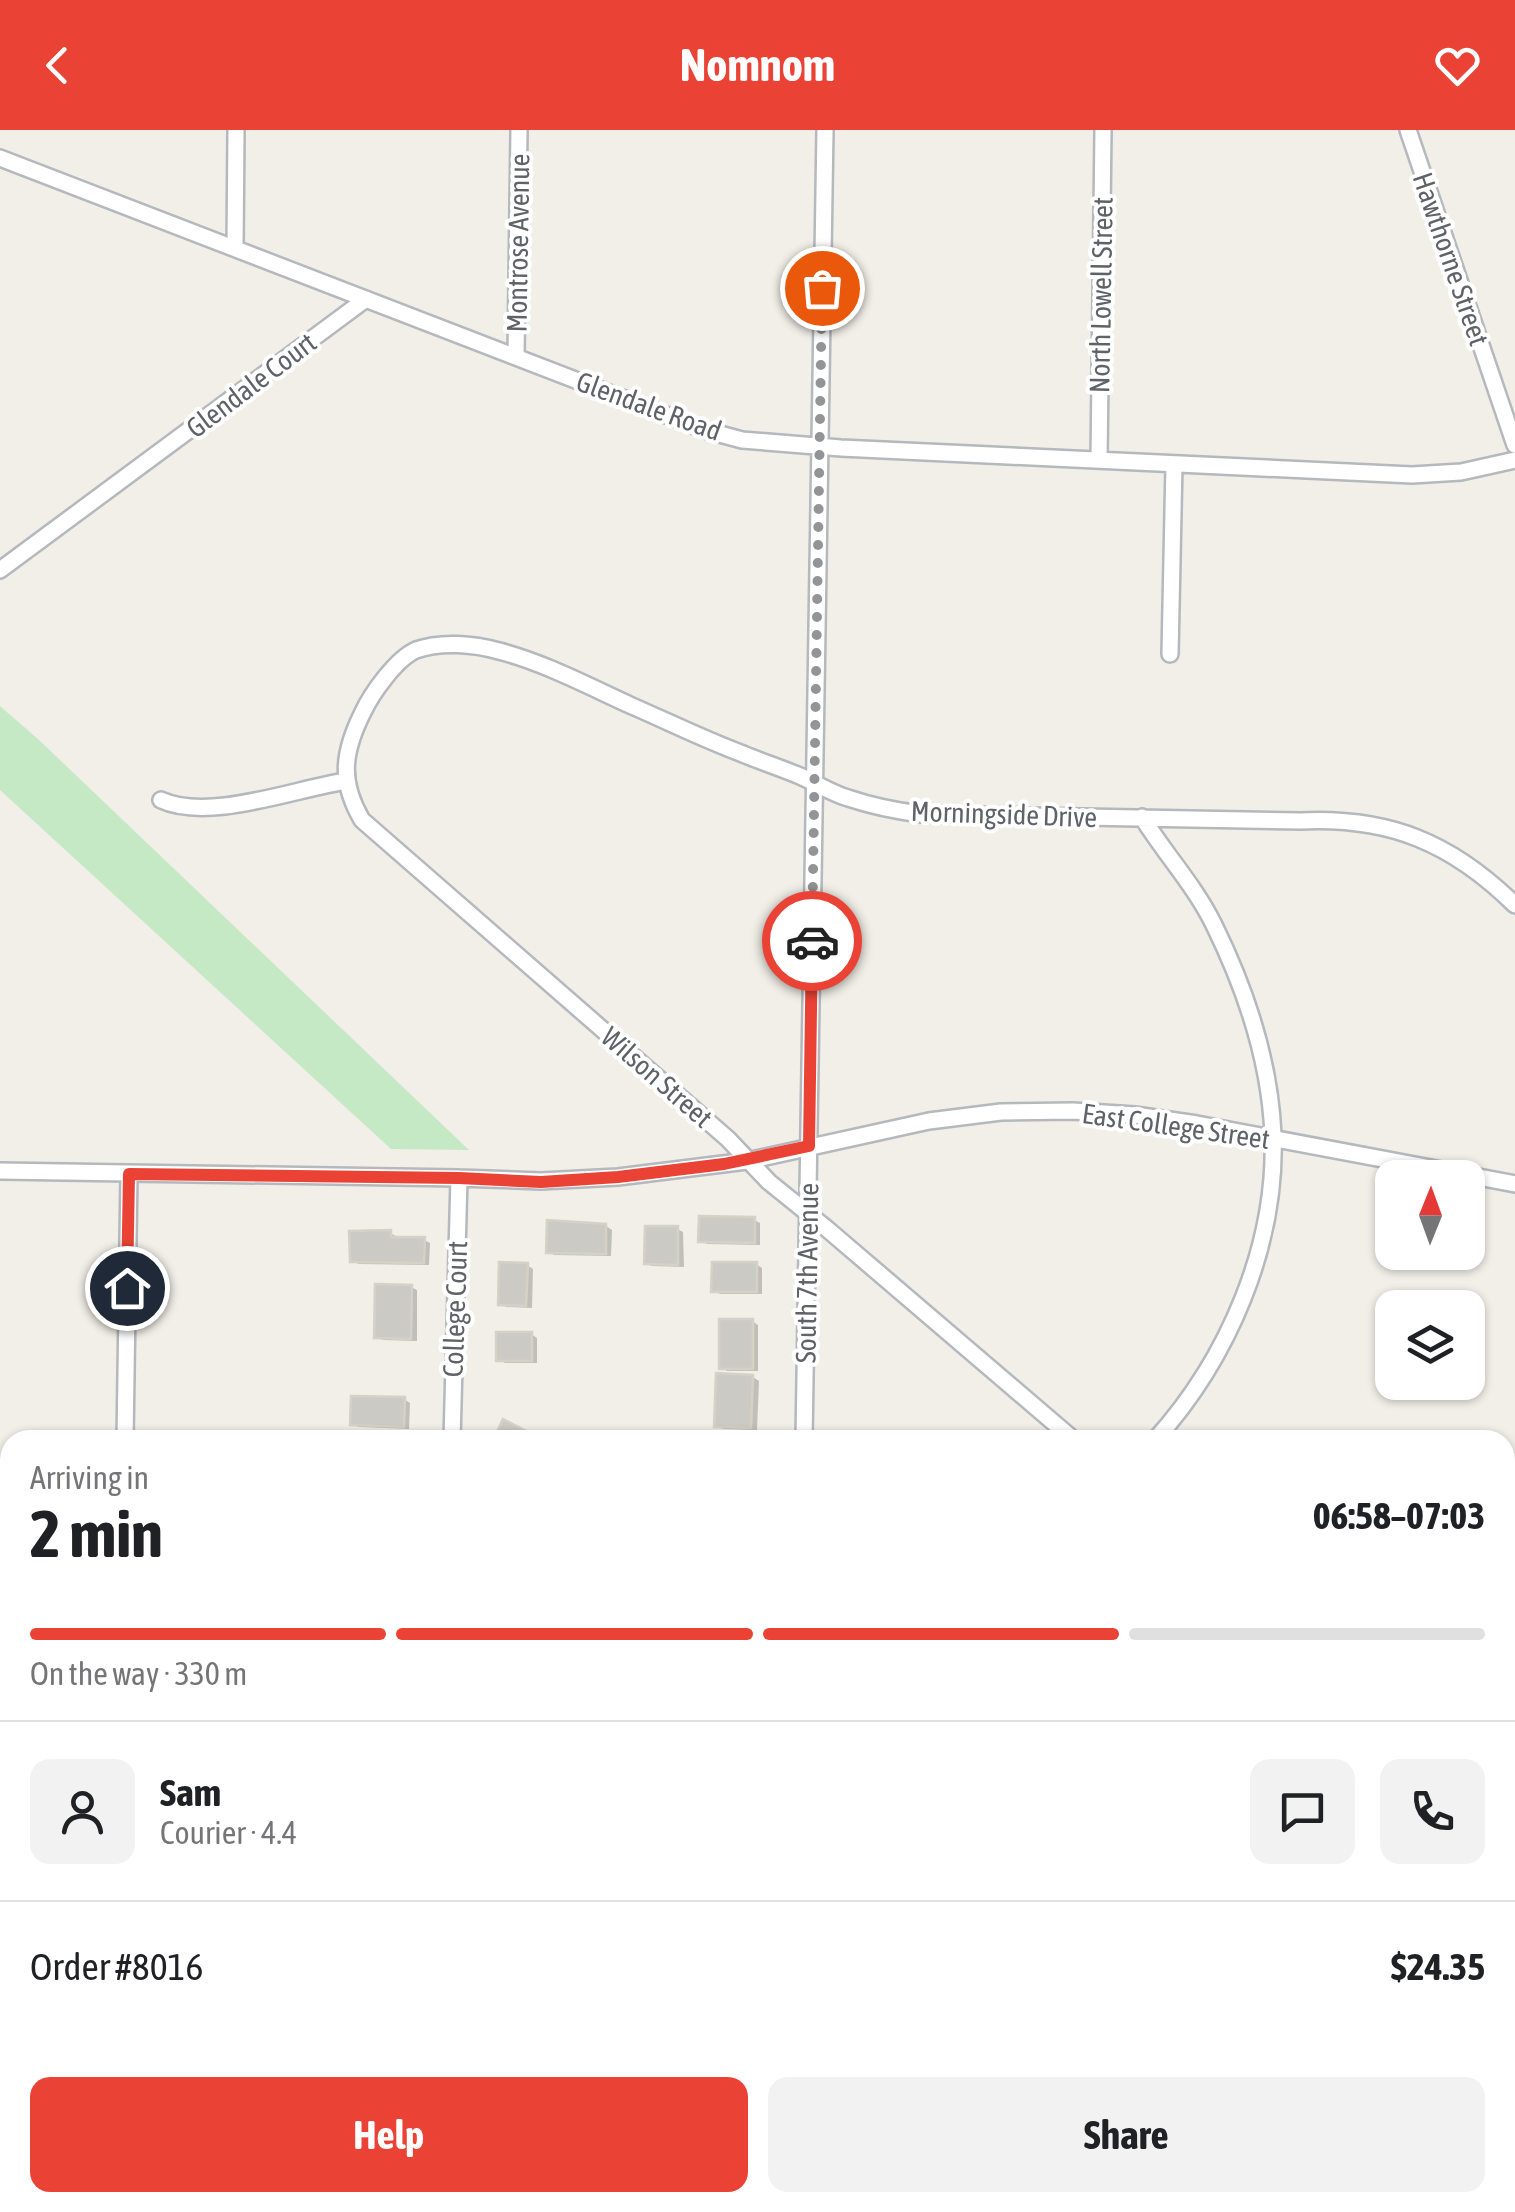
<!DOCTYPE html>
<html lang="en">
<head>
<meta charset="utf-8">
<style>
  :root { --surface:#fff; --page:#f2f2f2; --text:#202124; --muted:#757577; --line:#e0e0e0; --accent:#ea4335 }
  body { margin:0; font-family:"Asap Condensed",sans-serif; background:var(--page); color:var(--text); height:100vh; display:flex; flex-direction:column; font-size:38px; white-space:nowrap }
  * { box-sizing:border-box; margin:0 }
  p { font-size:32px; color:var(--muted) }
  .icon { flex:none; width:55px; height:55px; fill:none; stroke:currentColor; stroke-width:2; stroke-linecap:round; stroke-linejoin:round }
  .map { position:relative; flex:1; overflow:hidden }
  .panel { position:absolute; left:0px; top:1300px; width:1515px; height:782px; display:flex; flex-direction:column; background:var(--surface); border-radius:30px 30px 0 0; box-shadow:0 2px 8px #0004 }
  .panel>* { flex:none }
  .needle { width:65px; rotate:1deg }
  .buttons { position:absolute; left:1375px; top:1030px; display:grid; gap:20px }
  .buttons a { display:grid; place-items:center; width:110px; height:110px; border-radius:20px; background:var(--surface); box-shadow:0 2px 8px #0004; font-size:50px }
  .pin { position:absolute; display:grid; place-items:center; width:85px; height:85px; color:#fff; margin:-42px; border:5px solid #fff; border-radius:50%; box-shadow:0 2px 10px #0007 }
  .courier { position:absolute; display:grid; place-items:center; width:100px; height:100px; margin:-50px; border:8px solid #ea4335; border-radius:50%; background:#fff; color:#222; box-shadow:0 2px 12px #0007 }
  .overview em { font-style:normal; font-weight:700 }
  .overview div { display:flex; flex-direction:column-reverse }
  .overview { display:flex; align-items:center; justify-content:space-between; height:170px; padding:0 30px }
  h1 { font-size:65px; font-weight:700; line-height:75px }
  .bar { display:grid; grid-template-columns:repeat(4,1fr); gap:15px 10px; align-content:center; height:120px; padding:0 30px }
  .bar i { height:12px; border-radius:8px; background:var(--line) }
  .bar .selected { background:var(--accent) }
  .bar p { grid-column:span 4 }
  .line { display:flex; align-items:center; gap:25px; padding:0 30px; border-top:2px solid var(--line) }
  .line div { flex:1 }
  .round { display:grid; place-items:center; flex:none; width:105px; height:105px; border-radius:20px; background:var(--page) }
  .button { display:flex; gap:20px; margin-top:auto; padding:20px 30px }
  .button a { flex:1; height:115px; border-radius:20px; background:var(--accent); color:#fff; font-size:40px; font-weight:700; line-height:115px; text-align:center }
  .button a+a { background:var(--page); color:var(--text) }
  header { display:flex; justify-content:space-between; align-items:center; height:130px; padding:0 30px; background:var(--accent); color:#fff; font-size:45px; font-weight:700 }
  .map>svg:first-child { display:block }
  .green { fill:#c5e8c5 }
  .shadow { fill:#0003 }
  .building { fill:#cccac5; stroke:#d6d1c6; stroke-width:2.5 }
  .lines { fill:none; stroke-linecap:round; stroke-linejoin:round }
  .minor-casing { stroke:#b5b8bc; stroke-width:20 }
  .tertiary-casing { stroke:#b5b8bc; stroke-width:25 }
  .secondary-casing { stroke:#b6babf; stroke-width:28 }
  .minor { stroke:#fff; stroke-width:15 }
  .tertiary { stroke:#fff; stroke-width:20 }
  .secondary { stroke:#fff; stroke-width:22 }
  .done { stroke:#929495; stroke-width:10; stroke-dasharray:0 18 }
  .route { stroke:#ea4335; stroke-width:12 }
  .labels { text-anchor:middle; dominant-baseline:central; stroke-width:8; stroke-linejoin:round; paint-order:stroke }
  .street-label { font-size:28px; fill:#5f6368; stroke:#fff }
</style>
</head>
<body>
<header><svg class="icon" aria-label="back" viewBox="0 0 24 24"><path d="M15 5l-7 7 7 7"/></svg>Nomnom<svg class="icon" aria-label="heart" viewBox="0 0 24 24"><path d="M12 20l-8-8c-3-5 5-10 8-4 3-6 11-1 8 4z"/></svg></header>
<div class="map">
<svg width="1515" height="2082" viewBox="0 0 1515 2082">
  <rect width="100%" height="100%" fill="#f1efe8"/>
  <path class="green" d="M0 576 39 610 469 1020 391 1019 0 660Z"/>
  <path class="shadow" d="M754 1090 760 1093V1115L707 1114 701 1110Z
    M606 1096 612 1100 611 1126 554 1125 548 1121Z
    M677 1099 683 1102 684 1137 652 1136 646 1133Z
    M390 1103 396 1106V1109L424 1110 430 1113 429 1135 359 1134 352 1131Z
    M756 1134 762 1138V1164H720L714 1160Z
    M527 1135 533 1139 532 1178 506 1177 500 1173Z
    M411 1157 417 1160V1211L383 1210 377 1207Z
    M752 1191 758 1195V1241H727L721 1237Z
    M531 1204 537 1208V1233H505L499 1229Z
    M753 1247 759 1251 757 1300 723 1299 717 1295Z
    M404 1269 410 1273 409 1299 359 1297 353 1294Z
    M1505 1660 1515 1663V1719H1505Z
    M401 2072H454L444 2082H411Z"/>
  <path class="building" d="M699 1086 755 1087V1113L698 1112Z
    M547 1090 606 1094V1124L546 1123Z
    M645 1096H678V1135L644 1134Z
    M391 1100V1107H425L424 1133 350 1132 349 1101Z
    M499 1132 528 1133 526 1176 498 1175Z
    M712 1132H757V1162H711Z
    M375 1154 412 1155 411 1209 374 1208Z
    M719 1189H753V1239H719Z
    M496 1202H532V1231H496Z
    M716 1243 753 1245 751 1298 714 1297Z
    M351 1266 405 1267 404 1297 350 1295Z
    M503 1289 536 1306 534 1310H493Z
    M1505 1657H1510V1717H1505Z
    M398 2072H445L436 2082H407Z
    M972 2072H995L1004 2076 1002 2082H968Z"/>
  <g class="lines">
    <defs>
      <path id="minor" d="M1408 0 1515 315
        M0 28 705 300 742 310 841 318 1412 345 1461 342 1515 330
        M235 118 236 0
        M516 227 519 0
        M1099 330 1103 0
        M0 440 366 169
        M1170 524 1174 334
        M161 670C209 692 294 659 346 651
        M1142 687C1165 724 1195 756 1214 795 1246 860 1270 932 1273 1005 1277 1116 1228 1229 1155 1310
        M0 1041 459 1048 541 1051 618 1047 747 1031 929 991 1001 982 1073 981 1135 985 1197 994 1515 1054
        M125 1310 129 1044
        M452 1310 459 1048
        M804 1310 825 0
        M1074 1310 826 1098 769 1052 728 1009 362 690C339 651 343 622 363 582 372 563 396 529 416 520 441 511 474 514 499 521 545 533 588 556 632 576 669 592 705 610 743 624 762 632 781 638 800 646 816 653 831 663 848 668 872 676 896 681 921 684L1301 691C1390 687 1452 713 1515 775
        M1505 1401H1515
        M1505 2033 1515 2040
        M165 2072V2082
        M551 2072 561 2082
        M651 2082 652 2072
        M808 2082V2072
        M910 2082 914 2072
        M1300 2082 1304 2072"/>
      <path id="tertiary" d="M0 1745H10
        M1505 1763H1515"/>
      <path id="secondary" d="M0 1766 10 1775
        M319 2072 329 2082"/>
    </defs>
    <use href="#minor" class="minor-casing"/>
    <use href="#tertiary" class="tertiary-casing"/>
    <use href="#secondary" class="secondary-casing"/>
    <use href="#minor" class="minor"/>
    <use href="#tertiary" class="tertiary"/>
    <use href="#secondary" class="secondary"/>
  </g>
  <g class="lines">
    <path class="done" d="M812 811 822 158"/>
    <path class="route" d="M127 1158 129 1044 459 1048 541 1052 618 1047 724 1034 809 1016 812 811"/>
  </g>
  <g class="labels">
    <g class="street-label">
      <text transform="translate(518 113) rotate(-89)">Montrose Avenue</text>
      <text transform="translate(1451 129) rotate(71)">Hawthorne Street</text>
      <text transform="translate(1101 165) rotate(-89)">North Lowell Street</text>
      <text transform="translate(251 255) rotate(-37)">Glendale Court</text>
      <text transform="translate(649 276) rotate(20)">Glendale Road</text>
      <text transform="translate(1004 684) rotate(2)">Morningside Drive</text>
      <text transform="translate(657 947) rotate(41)">Wilson Street</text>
      <text transform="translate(1176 996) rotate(8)">East College Street</text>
      <text transform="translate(807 1143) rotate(-89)">South 7th Avenue</text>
      <text transform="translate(455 1179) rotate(-88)">College Court</text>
    </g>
  </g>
</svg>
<div class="buttons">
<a><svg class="needle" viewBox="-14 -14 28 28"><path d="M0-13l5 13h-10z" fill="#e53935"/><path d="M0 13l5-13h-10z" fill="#757577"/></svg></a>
<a><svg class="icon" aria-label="layers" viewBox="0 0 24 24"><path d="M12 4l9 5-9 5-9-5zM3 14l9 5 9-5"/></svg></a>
</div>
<div class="pin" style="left:822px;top:158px;background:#ea580c"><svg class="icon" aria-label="bag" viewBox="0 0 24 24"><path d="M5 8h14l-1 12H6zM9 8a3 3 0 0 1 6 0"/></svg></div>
<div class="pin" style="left:127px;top:1158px;background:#1f2937"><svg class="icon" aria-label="home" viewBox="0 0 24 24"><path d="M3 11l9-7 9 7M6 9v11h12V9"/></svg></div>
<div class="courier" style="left:812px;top:811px"><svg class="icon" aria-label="car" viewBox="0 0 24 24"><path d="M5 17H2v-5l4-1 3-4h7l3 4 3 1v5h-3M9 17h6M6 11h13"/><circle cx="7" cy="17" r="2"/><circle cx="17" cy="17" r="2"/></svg></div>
<section class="panel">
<div class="overview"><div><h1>2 min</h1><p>Arriving in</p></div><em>06:58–07:03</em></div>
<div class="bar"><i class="selected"></i><i class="selected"></i><i class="selected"></i><i></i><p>On the way · 330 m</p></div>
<div class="line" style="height:180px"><a class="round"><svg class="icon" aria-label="person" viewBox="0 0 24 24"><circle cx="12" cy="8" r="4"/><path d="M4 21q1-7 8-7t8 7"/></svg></a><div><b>Sam</b><p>Courier · 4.4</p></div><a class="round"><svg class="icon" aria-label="chat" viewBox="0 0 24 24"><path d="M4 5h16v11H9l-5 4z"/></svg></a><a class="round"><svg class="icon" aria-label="phone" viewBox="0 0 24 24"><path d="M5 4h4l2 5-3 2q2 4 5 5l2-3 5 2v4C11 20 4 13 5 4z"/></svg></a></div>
<div class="line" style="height:130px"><div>Order #8016</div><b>$24.35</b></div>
<div class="button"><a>Help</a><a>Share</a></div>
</section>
</div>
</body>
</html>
